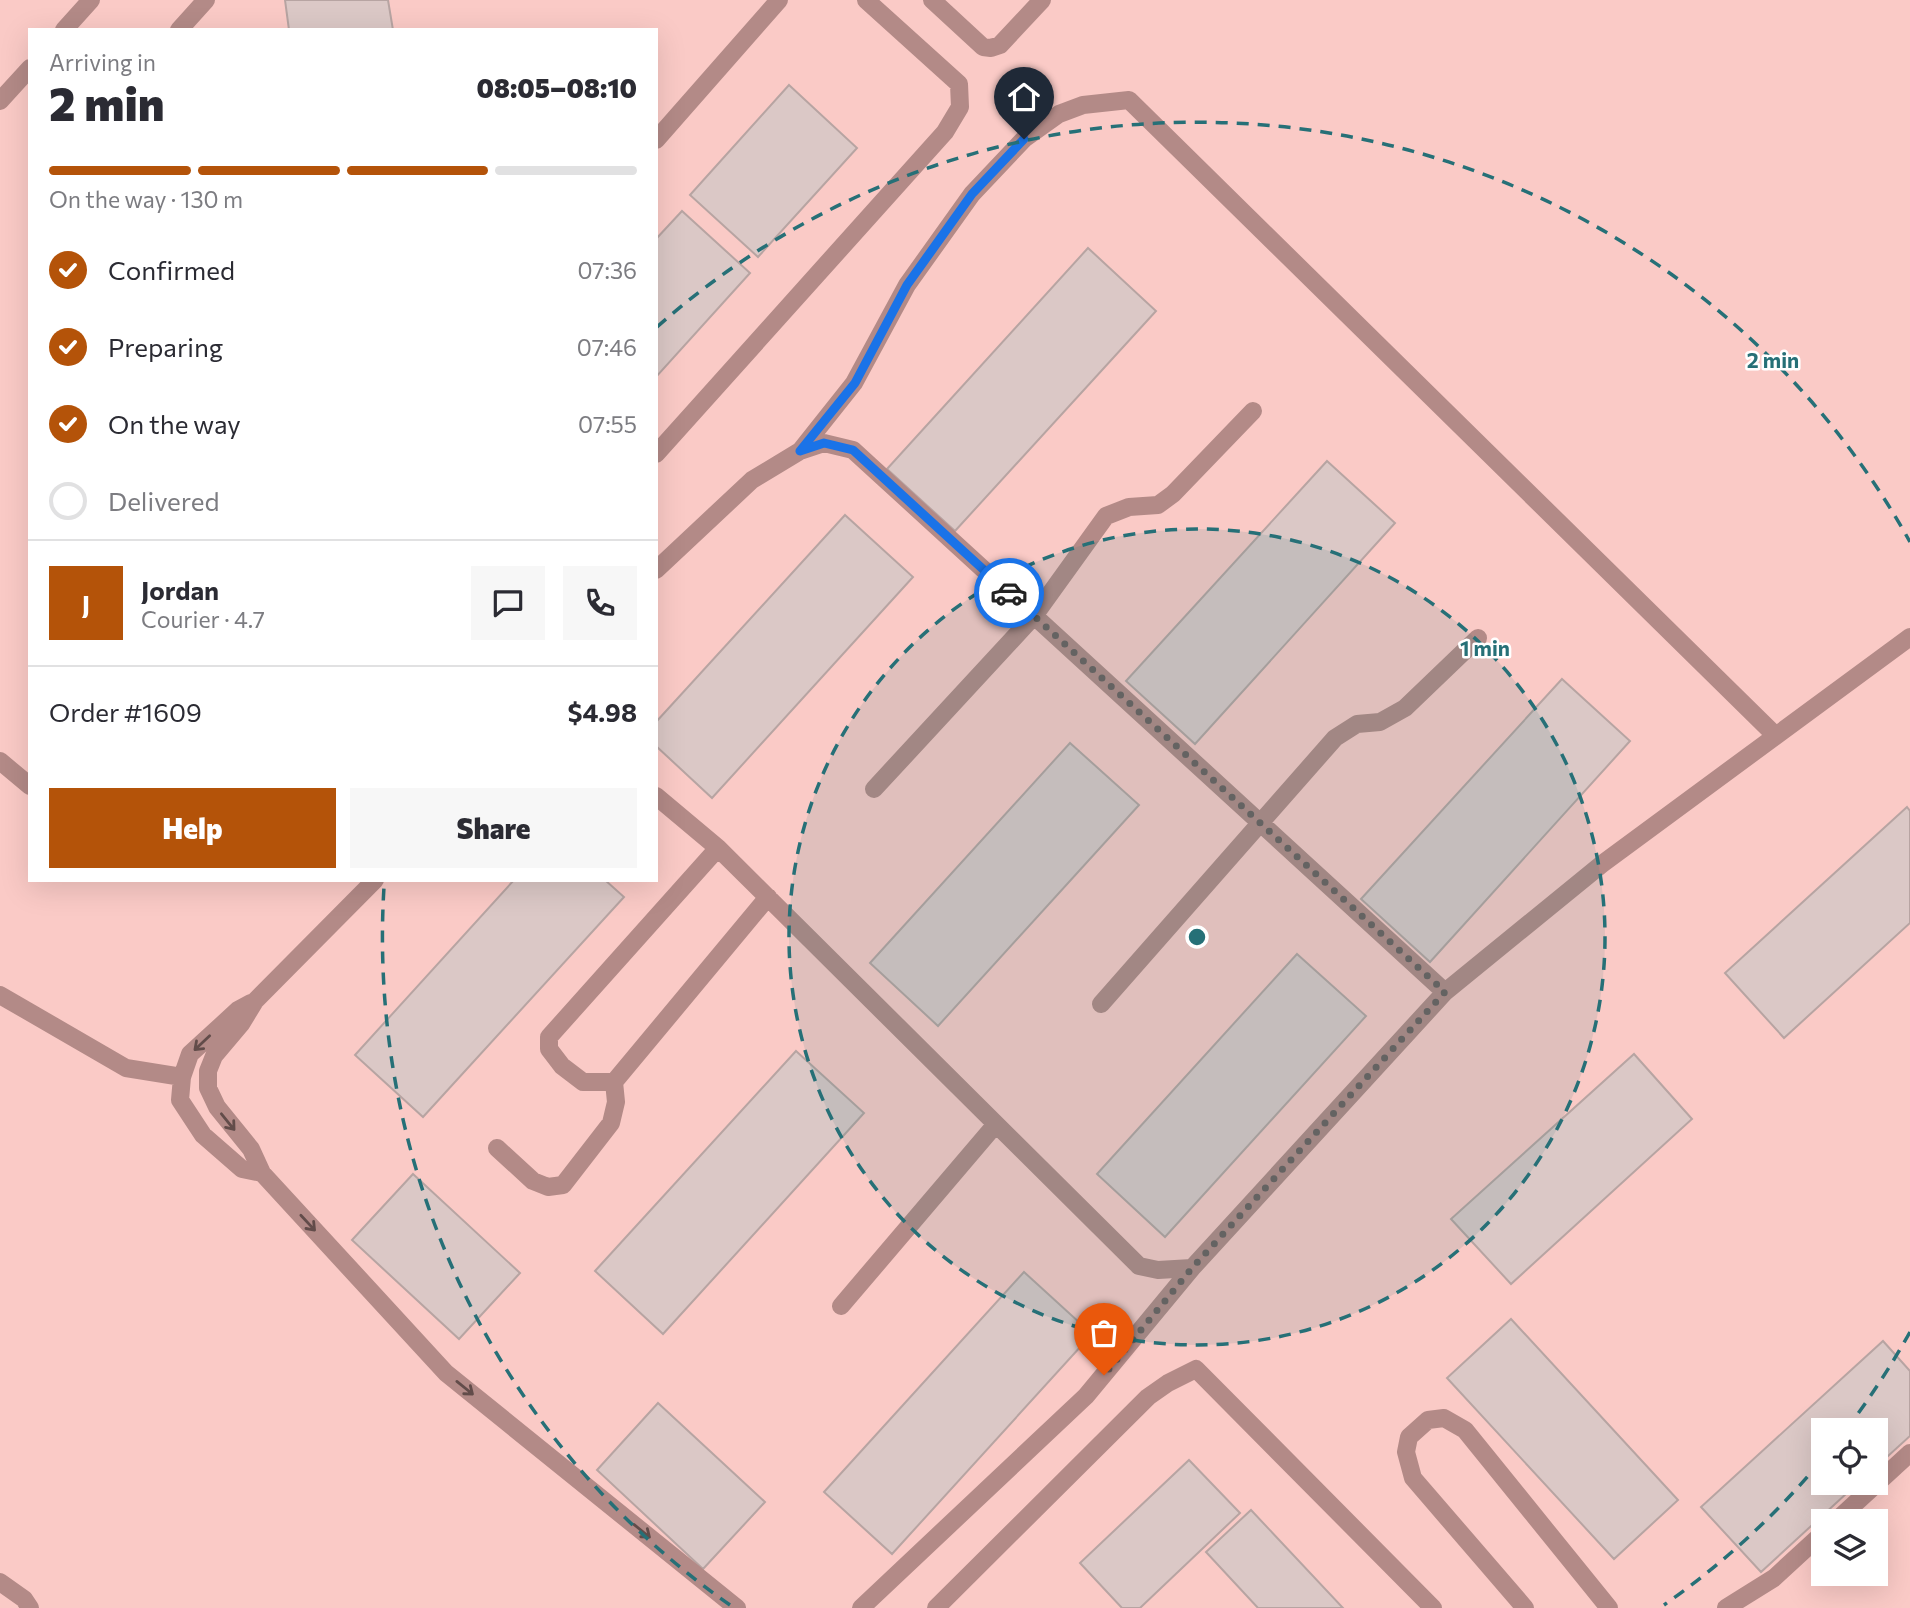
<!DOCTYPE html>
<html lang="en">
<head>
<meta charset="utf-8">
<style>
  :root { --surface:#fff; --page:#f7f7f7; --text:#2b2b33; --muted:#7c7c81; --line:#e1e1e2; --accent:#b45309 }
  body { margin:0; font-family:Commissioner,sans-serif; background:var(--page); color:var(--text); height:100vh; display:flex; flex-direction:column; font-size:26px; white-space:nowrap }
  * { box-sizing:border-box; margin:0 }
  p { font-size:23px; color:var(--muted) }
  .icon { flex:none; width:38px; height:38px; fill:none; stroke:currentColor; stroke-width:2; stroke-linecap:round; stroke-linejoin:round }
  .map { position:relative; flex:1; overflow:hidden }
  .drawer { position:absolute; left:28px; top:28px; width:630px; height:854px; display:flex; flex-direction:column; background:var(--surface); border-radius:0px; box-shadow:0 7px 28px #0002 }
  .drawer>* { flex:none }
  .fabs { position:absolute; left:1811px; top:1418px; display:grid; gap:14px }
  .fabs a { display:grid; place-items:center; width:77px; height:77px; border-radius:0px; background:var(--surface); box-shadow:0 7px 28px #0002; font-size:35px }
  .pin { position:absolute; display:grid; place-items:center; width:60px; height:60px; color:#fff; margin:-72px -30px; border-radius:50% 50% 50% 0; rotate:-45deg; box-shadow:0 0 7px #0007 }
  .pin .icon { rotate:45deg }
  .courier { position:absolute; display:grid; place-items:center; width:70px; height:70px; margin:-35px; border:5px solid #1a73e8; border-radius:50%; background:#fff; color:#222; box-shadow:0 2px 9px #0007 }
  .summary em { font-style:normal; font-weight:800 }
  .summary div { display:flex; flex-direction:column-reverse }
  .summary { display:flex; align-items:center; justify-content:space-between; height:119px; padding:0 21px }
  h1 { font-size:46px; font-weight:800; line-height:52px }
  .bar { display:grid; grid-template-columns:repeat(4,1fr); gap:10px 7px; align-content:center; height:84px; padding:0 21px }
  .bar i { height:9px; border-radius:5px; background:var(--line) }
  .bar .selected { background:var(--accent) }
  .bar p { grid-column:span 4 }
  .line { display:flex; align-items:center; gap:18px; padding:0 21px; border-top:2px solid var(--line) }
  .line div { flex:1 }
  .round { display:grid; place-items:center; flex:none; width:74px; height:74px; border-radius:0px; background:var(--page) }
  ol { padding:0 21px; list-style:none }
  li { display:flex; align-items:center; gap:21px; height:77px }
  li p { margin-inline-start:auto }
  li .icon { padding:7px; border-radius:50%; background:var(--accent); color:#fff; stroke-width:4 }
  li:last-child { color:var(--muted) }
  li i { width:38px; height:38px; border:4px solid var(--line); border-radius:50% }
  .primary-button { display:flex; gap:14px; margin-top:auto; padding:14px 21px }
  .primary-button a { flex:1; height:80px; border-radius:0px; background:var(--accent); color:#fff; font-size:28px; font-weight:800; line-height:80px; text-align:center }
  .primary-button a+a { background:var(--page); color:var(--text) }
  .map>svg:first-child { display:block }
  .green { fill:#facac6; fill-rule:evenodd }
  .building { fill:#dbc8c6; stroke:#b7a4a2; stroke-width:2 }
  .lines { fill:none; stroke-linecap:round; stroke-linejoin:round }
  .minor { stroke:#b38a87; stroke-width:18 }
  .oneway { stroke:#624c4a }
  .done { stroke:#6d6160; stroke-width:7; stroke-dasharray:0 12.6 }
  .route { stroke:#1a73e8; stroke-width:9 }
  .ring { fill:none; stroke:#267077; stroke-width:3.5; stroke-dasharray:12 9 }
  .centre { fill:#267077; stroke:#fff; stroke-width:3.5 }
  .ring-label { font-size:21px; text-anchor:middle; font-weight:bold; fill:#267077; stroke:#fff; stroke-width:5; stroke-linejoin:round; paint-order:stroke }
</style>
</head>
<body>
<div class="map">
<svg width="1910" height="1608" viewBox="0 0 1910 1608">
  <rect width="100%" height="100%" fill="#fbe7e5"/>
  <path class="green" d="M0 0H1910V1608H0ZM30 30H656V880H30ZM1824 1430H1876V1482H1824ZM1824 1521H1876V1573H1824Z"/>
  <path class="building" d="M285 0H388L393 30H289Z
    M789 85 857 148 758 257 690 195Z
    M682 211 750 273 656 377V239Z
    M1088 248 1156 311 955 531 887 469Z
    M1327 461 1395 523 1195 744 1126 681Z
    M845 515 913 577 712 798 656 746V722Z
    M1562 679 1630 741 1430 962 1361 899Z
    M1070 743 1139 805 938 1026 870 963Z
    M1907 807 1910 811V923L1784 1038 1725 973Z
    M514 880H605L624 897 423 1117 355 1055Z
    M1297 954 1366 1016 1165 1237 1097 1174Z
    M796 1051 864 1113 663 1334 595 1271Z
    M1634 1054 1692 1119 1511 1284 1451 1219Z
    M413 1174 520 1273 459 1339 352 1240Z
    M1024 1272 1092 1334 892 1554 824 1492Z
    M1511 1319 1678 1500 1614 1559 1447 1378Z
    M1883 1341 1910 1371V1436L1876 1467V1430H1824V1482H1859L1761 1572 1701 1507Z
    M658 1403 765 1502 703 1569 597 1470Z
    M1189 1460 1240 1513 1140 1608H1122L1080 1563Z
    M1251 1510 1343 1608H1258L1206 1552Z"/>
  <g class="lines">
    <path class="minor" d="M932 0 983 47 991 48 1000 45 1042 0
      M64 30 91 0
      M179 30 206 0
      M0 101 30 68
      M656 140 779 0
      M800 451 854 383 907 285 972 194 1024 139 1059 114 1083 105 1129 100 1776 736
      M656 454 945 132 960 107 959 84 866 0
      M656 570 752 480 800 451 824 443 853 450 1445 992
      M0 761 30 786
      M874 789 1034 616 1106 516 1129 507 1158 505 1173 494 1253 411
      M656 796 718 848 1139 1266 1158 1270 1192 1268 1445 992 1602 864 1910 637
      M375 880 255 1001 241 1024 214 1056 208 1071V1088L217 1107 251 1149 262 1173 446 1373 737 1608
      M0 995 126 1068 182 1077
      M251 1003 238 1010 190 1054 182 1077 180 1100 203 1135 242 1169 262 1173
      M1101 1004 1335 738 1357 724 1380 722 1405 708 1478 638
      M614 1082H583L562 1066 549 1049V1037L718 848
      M497 1148 533 1181 548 1187 563 1185 611 1123 616 1102 614 1082 768 897
      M841 1306 996 1124
      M1836 1521 1910 1453
      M0 1582 24 1599 30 1608
      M861 1608 1086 1396 1192 1268
      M936 1608 1148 1397 1168 1383 1196 1369 1433 1608
      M1525 1608 1413 1478 1406 1452 1409 1437 1428 1420 1444 1418 1465 1430 1609 1608
      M1726 1608 1774 1578 1824 1532"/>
  </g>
  <defs><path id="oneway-shaft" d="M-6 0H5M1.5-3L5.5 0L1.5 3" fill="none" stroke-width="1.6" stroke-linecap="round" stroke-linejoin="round" transform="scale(1.75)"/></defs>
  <g class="oneway">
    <use href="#oneway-shaft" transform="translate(202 1043) rotate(137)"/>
    <use href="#oneway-shaft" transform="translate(228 1122) rotate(51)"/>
    <use href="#oneway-shaft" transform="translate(308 1223) rotate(47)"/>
    <use href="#oneway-shaft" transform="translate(465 1388) rotate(39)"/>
    <use href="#oneway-shaft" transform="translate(642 1531) rotate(39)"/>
  </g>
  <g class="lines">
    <path class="done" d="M1009 593 1445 992 1192 1268 1104 1375"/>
    <path class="route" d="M1009 593 853 450 824 443 800 451 855 383 907 285 972 194 1024 139"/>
  </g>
  <circle cx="1197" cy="937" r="408" fill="#267077" fill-opacity=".12"/>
  <g class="ring">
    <circle cx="1197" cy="937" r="408"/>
    <path d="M1910 1332A815 815 0 0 1 1848 1427M1821 1461A815 815 0 0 1 1664 1605M730 1605A815 815 0 0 1 384 887M657 327A815 815 0 0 1 1910 542"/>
  </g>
  <circle cx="1197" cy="937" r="10" class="centre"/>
  <g class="ring-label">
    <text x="1773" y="368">2 min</text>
    <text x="1485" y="656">1 min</text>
  </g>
</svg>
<div class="fabs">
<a><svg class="icon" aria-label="locate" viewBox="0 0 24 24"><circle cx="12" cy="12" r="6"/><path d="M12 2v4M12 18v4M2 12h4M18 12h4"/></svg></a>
<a><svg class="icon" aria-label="layers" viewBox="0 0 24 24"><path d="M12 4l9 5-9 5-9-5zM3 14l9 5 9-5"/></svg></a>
</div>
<div class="pin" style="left:1104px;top:1375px;background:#ea580c"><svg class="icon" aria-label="bag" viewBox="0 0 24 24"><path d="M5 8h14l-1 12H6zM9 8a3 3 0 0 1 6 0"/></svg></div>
<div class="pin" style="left:1024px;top:139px;background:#1f2937"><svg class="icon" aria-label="home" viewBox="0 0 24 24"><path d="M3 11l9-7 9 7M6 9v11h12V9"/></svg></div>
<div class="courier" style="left:1009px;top:593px"><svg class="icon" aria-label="car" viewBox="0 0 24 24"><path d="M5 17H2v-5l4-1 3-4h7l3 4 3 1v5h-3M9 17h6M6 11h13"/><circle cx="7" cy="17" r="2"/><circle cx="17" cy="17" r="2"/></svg></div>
<section class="drawer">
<div class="summary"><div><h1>2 min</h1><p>Arriving in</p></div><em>08:05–08:10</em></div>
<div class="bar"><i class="selected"></i><i class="selected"></i><i class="selected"></i><i></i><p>On the way · 130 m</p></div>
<ol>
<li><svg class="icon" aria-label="check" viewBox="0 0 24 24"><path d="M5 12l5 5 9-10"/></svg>Confirmed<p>07:36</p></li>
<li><svg class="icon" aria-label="check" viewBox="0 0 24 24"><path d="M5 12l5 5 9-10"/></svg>Preparing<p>07:46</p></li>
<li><svg class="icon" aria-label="check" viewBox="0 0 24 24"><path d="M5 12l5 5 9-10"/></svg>On the way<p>07:55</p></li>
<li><i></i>Delivered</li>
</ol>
<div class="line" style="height:126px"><b class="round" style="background:var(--accent);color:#fff">J</b><div><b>Jordan</b><p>Courier · 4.7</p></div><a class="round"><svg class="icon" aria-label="chat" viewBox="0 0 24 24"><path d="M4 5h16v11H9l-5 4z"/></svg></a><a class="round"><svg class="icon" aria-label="phone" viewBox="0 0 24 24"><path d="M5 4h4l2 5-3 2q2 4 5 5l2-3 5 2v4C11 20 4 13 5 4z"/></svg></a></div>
<div class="line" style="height:91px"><div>Order #1609</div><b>$4.98</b></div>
<div class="primary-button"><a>Help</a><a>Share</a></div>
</section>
</div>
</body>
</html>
